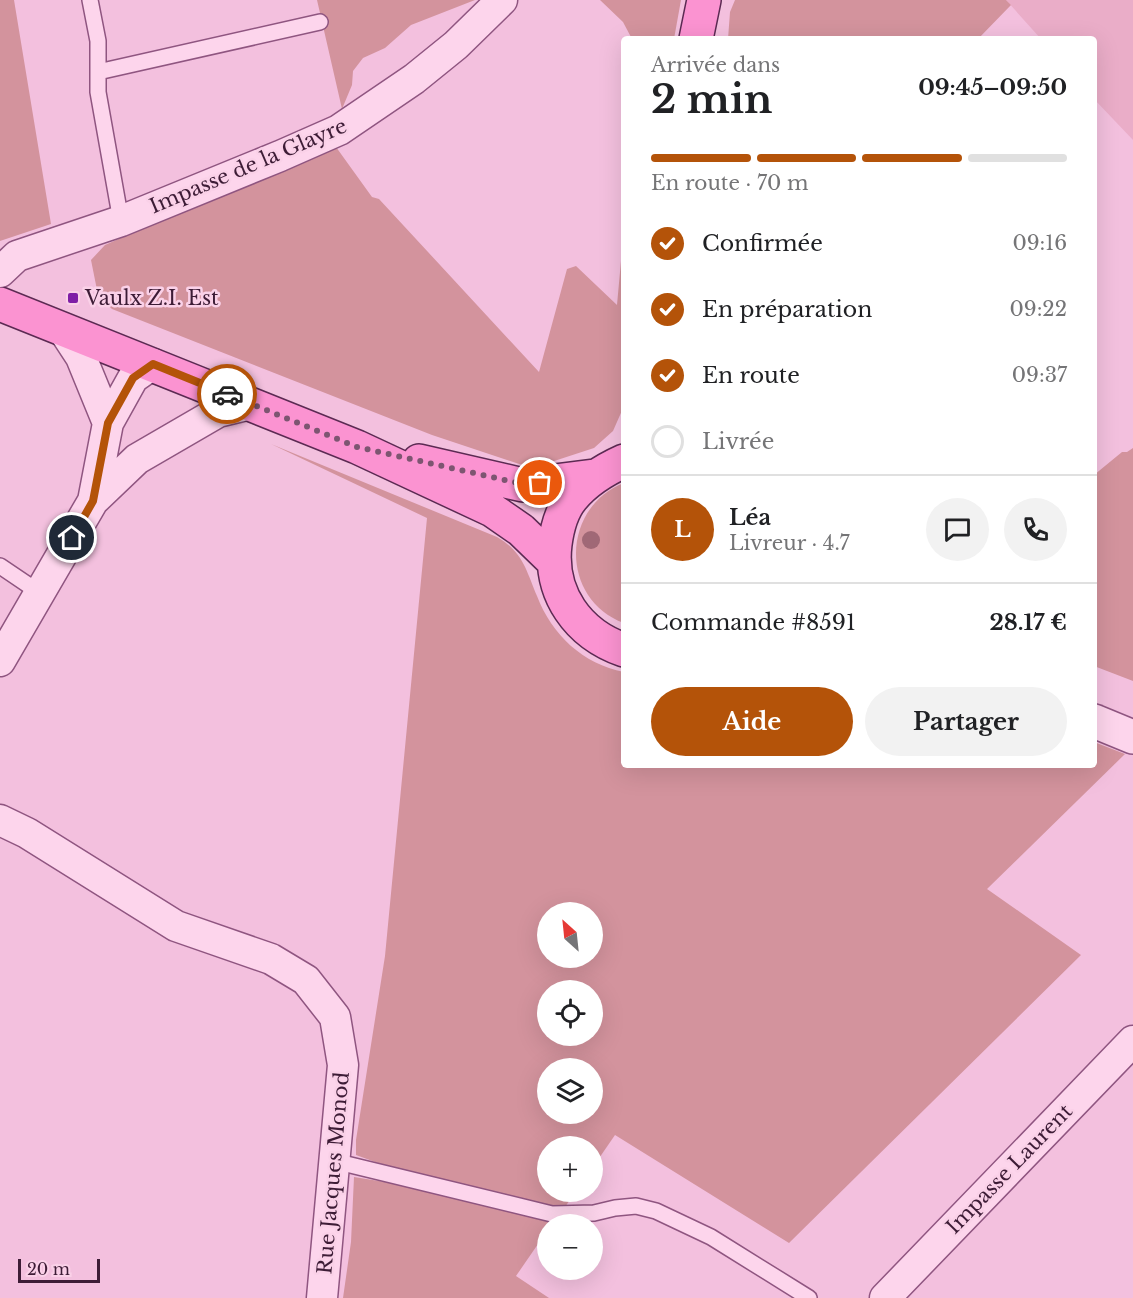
<!DOCTYPE html>
<html lang="fr">
<head>
<meta charset="utf-8">
<style>
  :root { --surface:#fff; --page:#f2f2f2; --text:#202124; --muted:#757577; --line:#e0e0e0; --accent:#b45309 }
  body { margin:0; font-family:"Libre Baskerville",serif; background:var(--page); color:var(--text); height:100vh; display:flex; flex-direction:column; font-size:22px; white-space:nowrap }
  * { box-sizing:border-box; margin:0 }
  p { font-size:20px; color:var(--muted) }
  .icon { flex:none; width:33px; height:33px; fill:none; stroke:currentColor; stroke-width:2; stroke-linecap:round; stroke-linejoin:round }
  .map { position:relative; flex:1; overflow:hidden }
  .drawer { position:absolute; left:621px; top:36px; width:476px; height:732px; display:flex; flex-direction:column; background:var(--surface); border-radius:6px; box-shadow:0 6px 24px #0002 }
  .drawer>* { flex:none }
  .needle { width:39px; rotate:333deg }
  .tools { position:absolute; left:537px; top:902px; display:grid; gap:12px }
  .tools a { display:grid; place-items:center; width:66px; height:66px; border-radius:50%; background:var(--surface); box-shadow:0 6px 24px #0002; font-size:30px }
  .scale { position:absolute; left:18px; bottom:15px; width:82px; box-sizing:border-box; padding-left:6px; border:3px solid #3d1c36; border-top:0; font-size:16px; line-height:21px; white-space:nowrap; color:#3d1c36; -webkit-text-stroke:4px #fad1e8; paint-order:stroke }
  .pin { position:absolute; display:grid; place-items:center; width:51px; height:51px; color:#fff; margin:-26px; border:3px solid #fff; border-radius:50%; box-shadow:0 2px 6px #0007 }
  .courier { position:absolute; display:grid; place-items:center; width:60px; height:60px; margin:-30px; border:4px solid #b45309; border-radius:50%; background:#fff; color:#222; box-shadow:0 2px 8px #0007 }
  .summary em { font-style:normal; font-weight:800 }
  .summary div { display:flex; flex-direction:column-reverse }
  .summary { display:flex; align-items:center; justify-content:space-between; height:102px; padding:0 30px }
  h1 { font-size:39px; font-weight:800; line-height:45px }
  .bar { display:grid; grid-template-columns:repeat(4,1fr); gap:9px 6px; align-content:center; height:72px; padding:0 30px }
  .bar i { height:8px; border-radius:4px; background:var(--line) }
  .bar .on { background:var(--accent) }
  .bar p { grid-column:span 4 }
  .line { display:flex; align-items:center; gap:15px; padding:0 30px; border-top:2px solid var(--line) }
  .line div { flex:1 }
  .round { display:grid; place-items:center; flex:none; width:63px; height:63px; border-radius:32px; background:var(--page) }
  ol { padding:0 30px; list-style:none }
  li { display:flex; align-items:center; gap:18px; height:66px }
  li p { margin-inline-start:auto }
  li .icon { padding:6px; border-radius:50%; background:var(--accent); color:#fff; stroke-width:4 }
  li:last-child { color:var(--muted) }
  li i { width:33px; height:33px; border:3px solid var(--line); border-radius:50% }
  .cta { display:flex; gap:12px; margin-top:auto; padding:12px 30px }
  .cta a { flex:1; height:69px; border-radius:36px; background:var(--accent); color:#fff; font-size:24px; font-weight:800; line-height:69px; text-align:center }
  .cta a+a { background:var(--page); color:var(--text) }
  .map>svg:first-child { display:block }
  .farmland { fill:#eaadc8 }
  .green { fill:#d3939d; fill-rule:evenodd }
  .lines { fill:none; stroke-linecap:round; stroke-linejoin:round }
  .service-casing { stroke:#8f5580; stroke-width:18 }
  .minor-casing { stroke:#8f5580; stroke-width:33 }
  .tertiary-casing { stroke:#8f5580; stroke-width:36 }
  .primary-casing { stroke:#5c2a53; stroke-width:36 }
  .service { stroke:#fdd5ec; stroke-width:15 }
  .minor { stroke:#fdd5ec; stroke-width:30 }
  .tertiary { stroke:#fdd5ec; stroke-width:33 }
  .primary { stroke:#fb93d1; stroke-width:33 }
  .tree { fill:#a06876 }
  .done { stroke:#7d5571; stroke-width:6; stroke-dasharray:0 10.8 }
  .route { stroke:#b45309; stroke-width:8 }
  .poi-dot { fill:#7f1ea6; stroke:#fad1e8; stroke-width:2 }
  .labels { text-anchor:middle; dominant-baseline:central; stroke-width:5; stroke-linejoin:round; paint-order:stroke }
  .street-label { font-size:20px; fill:#3d1c36; stroke:#fad1e8 }
  .poi-label { font-size:20px; fill:#3d1c36; stroke:#fad1e8; text-anchor:start }
</style>
</head>
<body>
<div class="map">
<svg width="1133" height="1298" viewBox="0 0 1133 1298">
  <rect width="100%" height="100%" fill="#f3c0de"/>
  <path class="farmland" d="M1006 0H1133V140L1094 99V39H1041Z"/>
  <path class="green" d="M0 0H14L51 224 0 241Z
    M317 0H475L411 25 385 48 363 58 353 71 352 85 342 109Z
    M600 0H681L674 39H632L623 22Z
    M735 0H1006L1011 5 978 39H728L730 12Z
    M336 147 372 197 379 199 539 372 567 269 576 266 617 305 624 228V406L613 431 594 448 545 464 525 466 432 435 112 309 98 295 91 260 105 245 238 186Z
    M271 444 497 537C523 552 526 570 537 596 552 635 583 664 624 672V765H1094V742L1125 754 987 889 1081 955 789 1243 615 1135 593 1167 592 1146H548V1191H576L563 1210 397 1170 356 1155V1140L385 956 427 518ZM548 912H592V957H548ZM548 990H592V1035H548ZM548 1068H592V1113H548Z
    M1133 448V681L1094 666V475L1122 452H1127Z
    M624 483V623C559 599 561 507 624 483Z
    M354 1177 410 1186 554 1222 552 1224H548L547 1231 516 1276 549 1298H343L351 1242Z"/>
  <g class="lines">
    <defs>
      <path id="service" d="M90 0 98 41V92L121 221
        M98 72 320 22
        M0 566 40 593
        M334 1161 552 1214 594 1213 615 1208 636 1206 656 1211 711 1237 809 1298"/>
      <path id="minor" d="M0 272 17 256 121 221 280 156 339 130 414 79 456 45 502 0
        M62 328 81 357 108 423
        M93 501 108 423 133 378 153 364
        M0 661 93 501 137 459 218 412 251 404
        M0 820 27 833 176 926 271 959 306 980 335 1017 343 1065 322 1298
        M885 1298 1133 1041"/>
      <path id="tertiary" d="M1094 721 1133 737"/>
      <path id="primary" d="M696 39 704 0
        M0 304 357 447 492 510 521 530 553 561
        M419 461 523 485 594 476
        M624 461C604 470 586 481 572 498 562 510 557 529 555 544 549 594 578 634 624 650"/>
    </defs>
    <use href="#service" class="service-casing"/>
    <use href="#minor" class="minor-casing"/>
    <use href="#tertiary" class="tertiary-casing"/>
    <use href="#primary" class="primary-casing"/>
    <use href="#service" class="service"/>
    <use href="#minor" class="minor"/>
    <use href="#tertiary" class="tertiary"/>
    <use href="#primary" class="primary"/>
  </g>
  <circle class="tree" cx="591" cy="540" r="9"/>
  <g class="lines">
    <path class="done" d="M227 394 357 447 523 484 540 483"/>
    <path class="route" d="M72 538 93 501 108 423 133 378 153 364 227 394"/>
  </g>
  <rect class="poi-dot" x="67" y="292" width="12" height="12" rx="3"/>
  <g class="labels">
    <g class="street-label">
      <text transform="translate(248 166) rotate(-23)">Impasse de la Glayre</text>
      <text transform="translate(1009 1169) rotate(-46)">Impasse Laurent</text>
      <text transform="translate(333 1173) rotate(-85)">Rue Jacques Monod</text>
    </g>
    <g class="poi-label">
      <text x="85" y="298">Vaulx Z.I. Est</text>
    </g>
  </g>
</svg>
<div class="tools">
<a><svg class="needle" viewBox="-14 -14 28 28"><path d="M0-13l5 13h-10z" fill="#e53935"/><path d="M0 13l5-13h-10z" fill="#757577"/></svg></a>
<a><svg class="icon" aria-label="locate" viewBox="0 0 24 24"><circle cx="12" cy="12" r="6"/><path d="M12 2v4M12 18v4M2 12h4M18 12h4"/></svg></a>
<a><svg class="icon" aria-label="layers" viewBox="0 0 24 24"><path d="M12 4l9 5-9 5-9-5zM3 14l9 5 9-5"/></svg></a>
<a>+</a>
<a>−</a>
</div>
<div class="scale">20 m</div>
<div class="pin" style="left:540px;top:483px;background:#ea580c"><svg class="icon" aria-label="bag" viewBox="0 0 24 24"><path d="M5 8h14l-1 12H6zM9 8a3 3 0 0 1 6 0"/></svg></div>
<div class="pin" style="left:72px;top:538px;background:#1f2937"><svg class="icon" aria-label="home" viewBox="0 0 24 24"><path d="M3 11l9-7 9 7M6 9v11h12V9"/></svg></div>
<div class="courier" style="left:227px;top:394px"><svg class="icon" aria-label="car" viewBox="0 0 24 24"><path d="M5 17H2v-5l4-1 3-4h7l3 4 3 1v5h-3M9 17h6M6 11h13"/><circle cx="7" cy="17" r="2"/><circle cx="17" cy="17" r="2"/></svg></div>
<section class="drawer">
<div class="summary"><div><h1>2 min</h1><p>Arrivée dans</p></div><em>09:45–09:50</em></div>
<div class="bar"><i class="on"></i><i class="on"></i><i class="on"></i><i></i><p>En route · 70 m</p></div>
<ol>
<li><svg class="icon" aria-label="check" viewBox="0 0 24 24"><path d="M5 12l5 5 9-10"/></svg>Confirmée<p>09:16</p></li>
<li><svg class="icon" aria-label="check" viewBox="0 0 24 24"><path d="M5 12l5 5 9-10"/></svg>En préparation<p>09:22</p></li>
<li><svg class="icon" aria-label="check" viewBox="0 0 24 24"><path d="M5 12l5 5 9-10"/></svg>En route<p>09:37</p></li>
<li><i></i>Livrée</li>
</ol>
<div class="line" style="height:108px"><b class="round" style="background:var(--accent);color:#fff">L</b><div><b>Léa</b><p>Livreur · 4.7</p></div><a class="round"><svg class="icon" aria-label="chat" viewBox="0 0 24 24"><path d="M4 5h16v11H9l-5 4z"/></svg></a><a class="round"><svg class="icon" aria-label="phone" viewBox="0 0 24 24"><path d="M5 4h4l2 5-3 2q2 4 5 5l2-3 5 2v4C11 20 4 13 5 4z"/></svg></a></div>
<div class="line" style="height:78px"><div>Commande #8591</div><b>28.17 €</b></div>
<div class="cta"><a>Aide</a><a>Partager</a></div>
</section>
</div>
</body>
</html>
